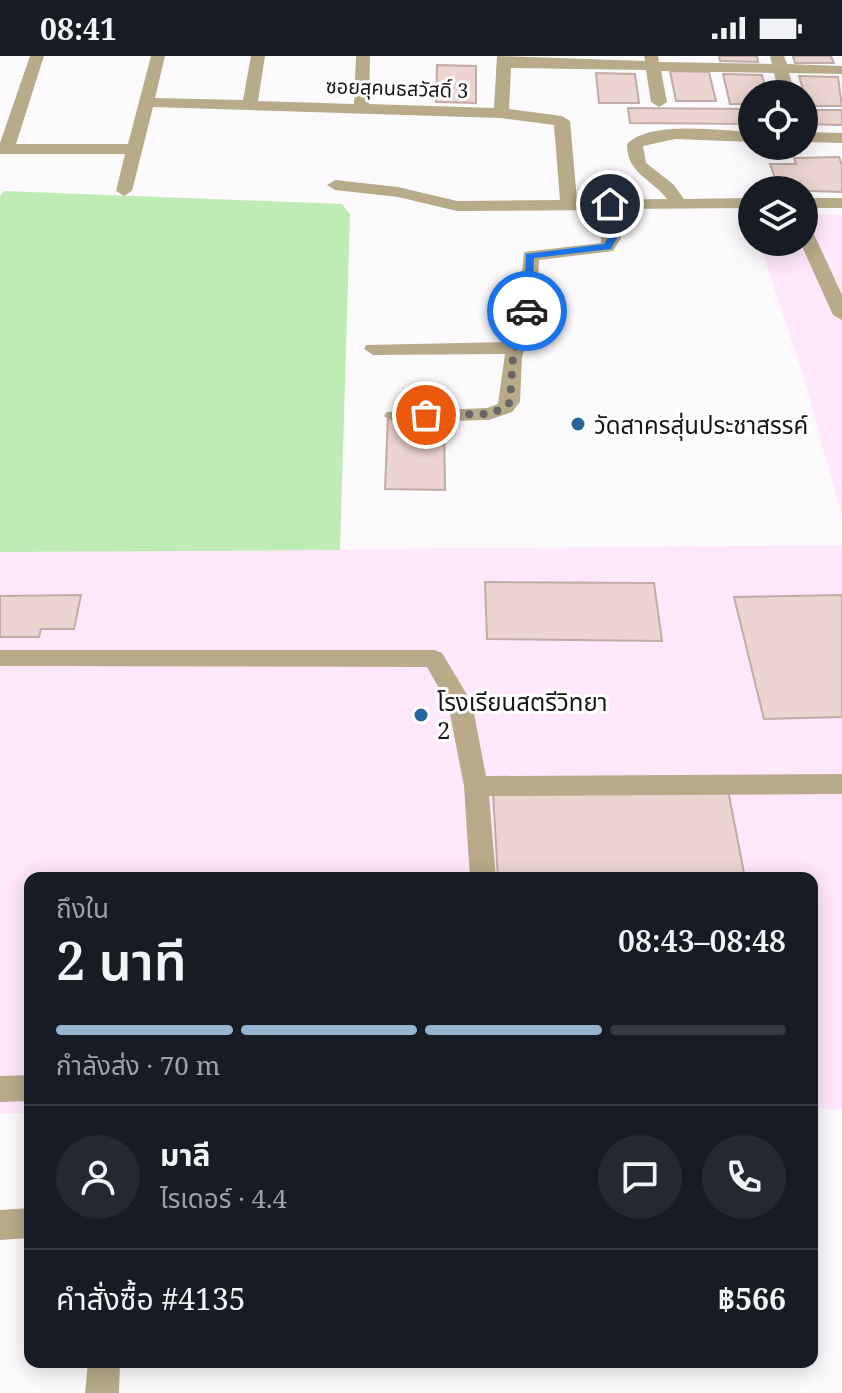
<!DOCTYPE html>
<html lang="th">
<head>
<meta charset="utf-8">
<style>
  :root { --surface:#171b24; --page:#242831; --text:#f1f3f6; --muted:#9ea1a6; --line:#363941; --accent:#95b4ce }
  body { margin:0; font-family:"Noto Serif","Noto Sans Thai",serif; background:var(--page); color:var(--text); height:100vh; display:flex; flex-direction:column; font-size:30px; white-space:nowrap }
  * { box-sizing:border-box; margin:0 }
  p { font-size:26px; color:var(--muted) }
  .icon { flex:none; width:44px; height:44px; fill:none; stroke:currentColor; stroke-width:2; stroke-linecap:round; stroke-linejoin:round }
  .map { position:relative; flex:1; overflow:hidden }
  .side { position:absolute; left:24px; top:816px; width:794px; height:496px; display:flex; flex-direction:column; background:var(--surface); border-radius:16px; box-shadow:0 4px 20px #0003 }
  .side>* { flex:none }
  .buttons { position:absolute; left:738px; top:24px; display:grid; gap:16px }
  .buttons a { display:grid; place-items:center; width:80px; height:80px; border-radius:50%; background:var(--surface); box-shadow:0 4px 20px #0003; font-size:40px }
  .pin { position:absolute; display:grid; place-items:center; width:68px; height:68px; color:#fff; margin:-34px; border:4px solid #fff; border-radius:50%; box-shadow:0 2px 8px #0007 }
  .courier { position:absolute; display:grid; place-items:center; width:80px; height:80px; margin:-40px; border:6px solid #1a73e8; border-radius:50%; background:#fff; color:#222; box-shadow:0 2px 10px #0007 }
  .head em { font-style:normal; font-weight:600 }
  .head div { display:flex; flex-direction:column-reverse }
  .head { display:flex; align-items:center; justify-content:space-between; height:136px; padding:0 32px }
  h1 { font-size:52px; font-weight:600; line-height:60px }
  .bar { display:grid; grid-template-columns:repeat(4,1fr); gap:12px 8px; align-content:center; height:96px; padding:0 32px }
  .bar i { height:10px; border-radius:6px; background:var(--line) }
  .bar .selected { background:var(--accent) }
  .bar p { grid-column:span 4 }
  .line { display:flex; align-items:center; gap:20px; padding:0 32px; border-top:2px solid var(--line) }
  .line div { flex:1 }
  .round { display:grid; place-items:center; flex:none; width:84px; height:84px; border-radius:42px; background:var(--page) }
  .status { display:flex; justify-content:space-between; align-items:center; height:56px; padding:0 40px; background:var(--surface); direction:ltr }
  .status svg { height:22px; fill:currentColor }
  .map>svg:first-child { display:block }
  .built { fill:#ffe8fc }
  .green { fill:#bfebb4 }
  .building { fill:#ecd5d0; stroke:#c1aba6; stroke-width:2 }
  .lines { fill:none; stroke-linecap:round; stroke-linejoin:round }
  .minor { fill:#b7ab8a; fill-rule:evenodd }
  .route { fill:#1a73e8 }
  .done { stroke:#6a6569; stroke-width:8; stroke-dasharray:0 14.4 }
  .poi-dot { fill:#25679c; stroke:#fff; stroke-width:3 }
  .labels { text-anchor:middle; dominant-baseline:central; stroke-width:6; stroke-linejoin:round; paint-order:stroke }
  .far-street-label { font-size:20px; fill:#1b151a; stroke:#fff }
  .poi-label { font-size:24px; fill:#1b151a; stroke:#fff; text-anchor:start }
</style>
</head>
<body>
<div class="status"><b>08:41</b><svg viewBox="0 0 49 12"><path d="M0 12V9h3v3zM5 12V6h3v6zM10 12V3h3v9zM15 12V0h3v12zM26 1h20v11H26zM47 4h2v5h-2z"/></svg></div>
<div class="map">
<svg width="842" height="1337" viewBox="0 0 842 1337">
  <rect width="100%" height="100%" fill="#fdfafd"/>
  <path class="built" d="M804 158 842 159V460L804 322 759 186H804Z
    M842 489V1053H812V822H30V1057L0 1058V496Z"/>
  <path class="green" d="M4 135 342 148 350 158 340 494 0 496V140Z"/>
  <path class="building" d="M719 0H757L758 6 720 5Z
    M793 0H831L834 7H795Z
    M437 9 476 10V47L436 46Z
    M670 15 709 16 716 45H676Z
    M596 17 635 18 639 47H599Z
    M723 18 762 19 767 38H752V48H730Z
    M799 20 838 21 842 50H808Z
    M628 52 752 53V68L630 67Z
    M804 54H842V69L804 68Z
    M839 101 842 109V136L779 134 770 108H796L794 102Z
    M388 360H444L445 434 385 433Z
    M485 526 654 527 662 585 487 583Z
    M81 539 74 573H41L39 581H0V540Z
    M842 539V661L764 663 734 541Z
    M728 734 745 822H498L493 736Z"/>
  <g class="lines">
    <path class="minor" d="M30 0H44L16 88H128L151 0H165L155 42 243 44 251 0H265L258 45 354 48 356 0H370L369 48 494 52 497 0 645 5 644 0H658L659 6 772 8 770 0H784L787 8 842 10V18L789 17 795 38H779L774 17 661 15 667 46 659 51 651 46 646 14 511 12 509 53 562 60 570 65 577 144 667 143C651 122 627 118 627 88 651 64 720 75 752 76V86L675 83 643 90 646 107 673 128 684 143 752 142V152L619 153 621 182 613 195 539 204 536 260 522 301 520 346 512 356 489 364 394 366 384 360 387 356 487 352 498 348 505 298 373 299 364 293 366 289 509 286 518 260 524 196 601 187 602 154 457 155 398 141 335 134 327 129 335 124 398 131 457 145 560 144 554 69 501 62 153 51 132 135 124 140 116 135 125 98H0V87Z
      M804 76 842 77V87L804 86Z
      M804 142H842V152H804Z
      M804 171 813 176 842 239V264L833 259 800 186H804Z
      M0 594H434L442 597 472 647 486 720 842 718V738L489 740 496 822H470L464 730 448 648 427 611 0 610Z
      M30 1019V1045L0 1046V1020Z
      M30 1152V1182L0 1184V1154Z
      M88 1306H120L119 1337H85Z"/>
  </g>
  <path class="route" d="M610 146 614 148 617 182 611 193 534 202 532 255 523 257 526 198 604 188 608 182 605 148Z"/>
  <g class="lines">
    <path class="done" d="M426 359 489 358 505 352 510 346 513 301 527 255"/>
  </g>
  <g class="poi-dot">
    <circle cx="578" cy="368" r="8"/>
    <circle cx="421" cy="659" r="8"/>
  </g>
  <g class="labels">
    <g class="far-street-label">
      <text transform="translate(397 32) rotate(2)">ซอยสุคนธสวัสดิ์ 3</text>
    </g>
    <g class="poi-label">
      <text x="594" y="368">วัดสาครสุ่นประชาสรรค์</text>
      <text x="437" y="645">โรงเรียนสตรีวิทยา<tspan x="437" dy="28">2</tspan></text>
    </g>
  </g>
</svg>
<div class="buttons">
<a><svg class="icon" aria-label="locate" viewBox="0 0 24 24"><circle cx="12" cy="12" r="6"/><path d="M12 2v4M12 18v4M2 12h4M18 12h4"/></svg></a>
<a><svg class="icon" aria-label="layers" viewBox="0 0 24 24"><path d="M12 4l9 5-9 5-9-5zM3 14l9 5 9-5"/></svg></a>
</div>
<div class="pin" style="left:426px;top:359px;background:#ea580c"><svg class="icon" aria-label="bag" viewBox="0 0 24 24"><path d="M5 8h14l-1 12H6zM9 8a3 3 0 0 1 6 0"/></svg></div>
<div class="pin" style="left:610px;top:148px;background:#1f2937"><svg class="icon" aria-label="home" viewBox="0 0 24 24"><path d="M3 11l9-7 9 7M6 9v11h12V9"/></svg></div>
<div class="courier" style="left:527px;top:255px"><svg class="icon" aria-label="car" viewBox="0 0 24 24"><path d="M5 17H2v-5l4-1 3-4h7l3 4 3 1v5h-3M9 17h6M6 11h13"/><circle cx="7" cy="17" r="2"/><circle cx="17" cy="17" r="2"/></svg></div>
<section class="side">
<div class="head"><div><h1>2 นาที</h1><p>ถึงใน</p></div><em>08:43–08:48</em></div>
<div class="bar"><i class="selected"></i><i class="selected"></i><i class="selected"></i><i></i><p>กำลังส่ง · 70 m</p></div>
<div class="line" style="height:144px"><a class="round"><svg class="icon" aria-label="person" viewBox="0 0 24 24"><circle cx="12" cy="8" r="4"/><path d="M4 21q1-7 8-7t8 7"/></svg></a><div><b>มาลี</b><p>ไรเดอร์ · 4.4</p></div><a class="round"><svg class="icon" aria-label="chat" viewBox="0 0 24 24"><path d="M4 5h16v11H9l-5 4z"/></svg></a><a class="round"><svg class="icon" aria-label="phone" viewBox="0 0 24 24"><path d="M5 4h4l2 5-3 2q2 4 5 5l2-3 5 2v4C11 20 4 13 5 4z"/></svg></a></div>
<div class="line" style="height:104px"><div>คำสั่งซื้อ #4135</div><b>฿566</b></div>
</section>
</div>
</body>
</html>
